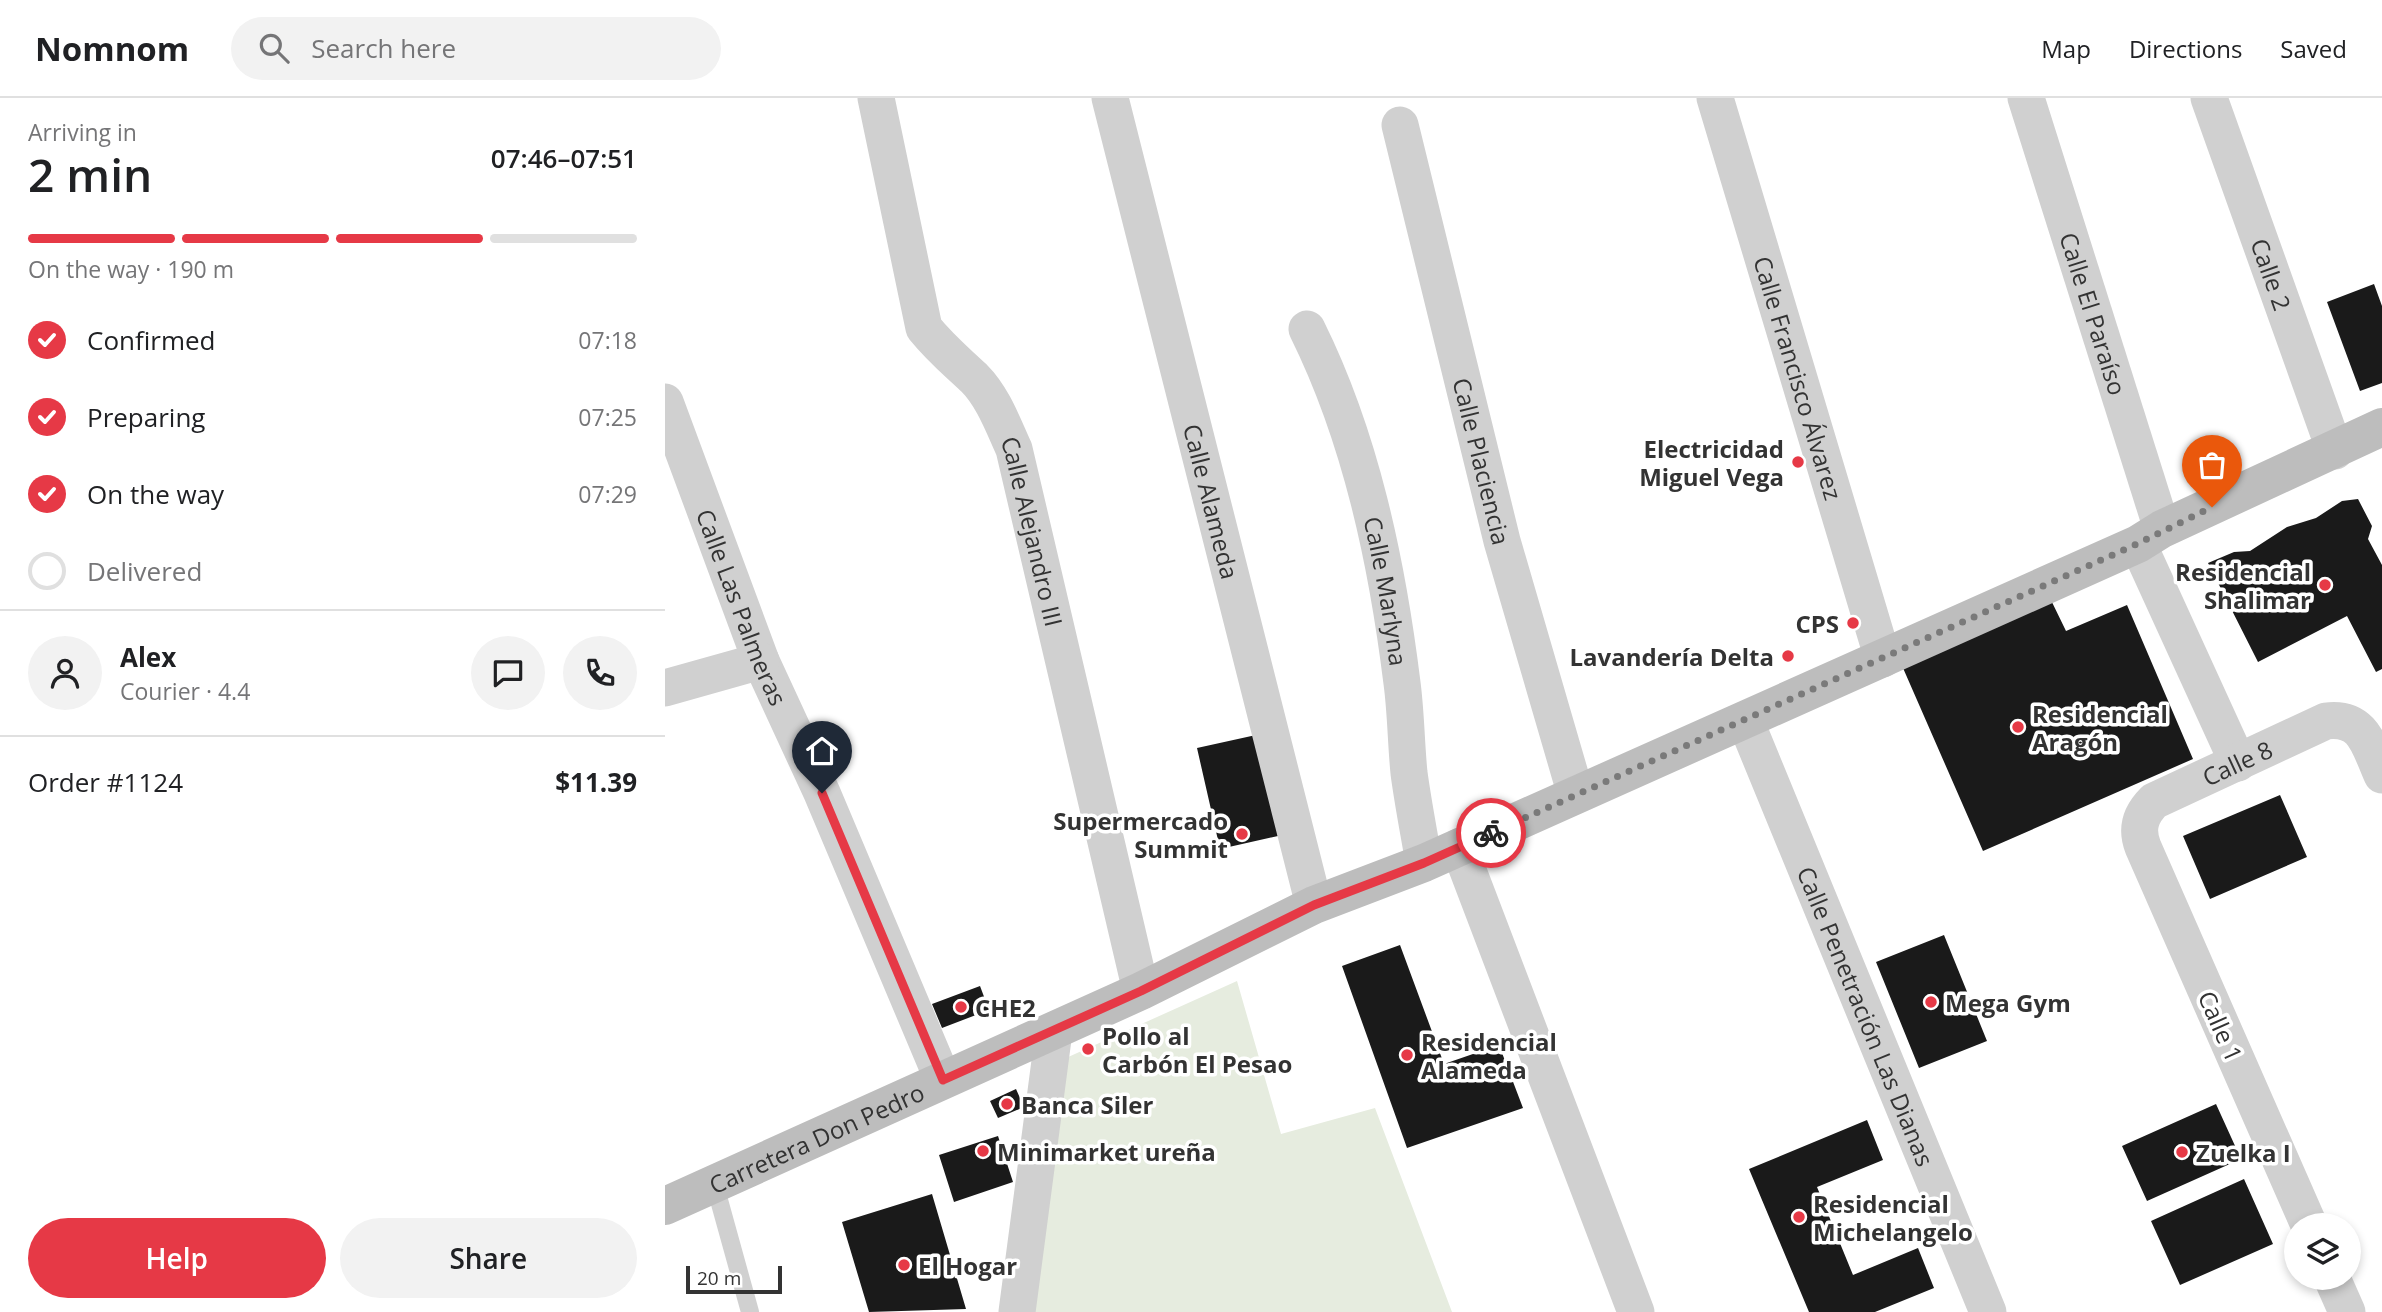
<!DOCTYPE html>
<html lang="en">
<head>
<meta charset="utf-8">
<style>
  :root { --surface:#fff; --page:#f2f2f2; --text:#202124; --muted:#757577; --line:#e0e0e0; --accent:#e63946 }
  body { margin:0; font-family:"Open Sans",sans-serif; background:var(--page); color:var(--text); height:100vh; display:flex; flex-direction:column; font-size:26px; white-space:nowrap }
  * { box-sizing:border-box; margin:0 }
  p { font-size:23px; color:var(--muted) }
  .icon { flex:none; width:38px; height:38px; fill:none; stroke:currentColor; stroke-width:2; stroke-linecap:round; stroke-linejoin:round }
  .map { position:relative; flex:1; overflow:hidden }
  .side { display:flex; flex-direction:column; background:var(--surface); width:665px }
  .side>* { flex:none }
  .controls { position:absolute; left:1619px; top:1115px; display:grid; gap:14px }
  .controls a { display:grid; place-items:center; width:77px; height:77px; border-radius:50%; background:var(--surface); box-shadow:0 4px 10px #0003; font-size:35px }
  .scale { position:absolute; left:21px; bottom:18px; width:96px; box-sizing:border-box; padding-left:7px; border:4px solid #333; border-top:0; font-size:19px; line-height:24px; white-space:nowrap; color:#333; -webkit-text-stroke:5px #fff; paint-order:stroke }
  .pin { position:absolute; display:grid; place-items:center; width:60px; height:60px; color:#fff; margin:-72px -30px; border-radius:50% 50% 50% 0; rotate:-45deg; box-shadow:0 0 7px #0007 }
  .pin .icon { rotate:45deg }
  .courier { position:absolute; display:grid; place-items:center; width:70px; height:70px; margin:-35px; border:5px solid #e63946; border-radius:50%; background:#fff; color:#222; box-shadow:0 2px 9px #0007 }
  .head em { font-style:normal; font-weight:600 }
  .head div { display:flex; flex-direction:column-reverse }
  .head { display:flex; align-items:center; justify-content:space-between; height:119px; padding:0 28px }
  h1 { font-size:46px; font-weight:600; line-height:52px }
  .bar { display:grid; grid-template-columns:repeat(4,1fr); gap:10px 7px; align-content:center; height:84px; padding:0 28px }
  .bar i { height:9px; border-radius:5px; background:var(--line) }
  .bar .active { background:var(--accent) }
  .bar p { grid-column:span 4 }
  .line { display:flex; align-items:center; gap:18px; padding:0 28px; border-top:2px solid var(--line) }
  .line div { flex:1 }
  .round { display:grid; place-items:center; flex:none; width:74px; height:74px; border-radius:37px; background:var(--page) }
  ol { padding:0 28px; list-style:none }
  li { display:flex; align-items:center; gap:21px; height:77px }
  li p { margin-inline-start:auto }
  li .icon { padding:7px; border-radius:50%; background:var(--accent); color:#fff; stroke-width:4 }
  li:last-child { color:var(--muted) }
  li i { width:38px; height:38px; border:4px solid var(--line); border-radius:50% }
  .primary-button { display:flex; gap:14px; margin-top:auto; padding:14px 28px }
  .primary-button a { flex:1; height:80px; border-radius:42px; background:var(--accent); color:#fff; font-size:28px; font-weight:600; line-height:80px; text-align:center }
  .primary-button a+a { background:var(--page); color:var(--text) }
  header { display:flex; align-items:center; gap:42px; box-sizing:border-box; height:98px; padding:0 35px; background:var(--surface); border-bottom:2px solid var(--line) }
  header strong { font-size:33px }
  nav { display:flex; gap:38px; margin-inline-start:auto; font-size:24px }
  .search { width:490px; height:63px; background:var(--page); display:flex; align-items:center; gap:18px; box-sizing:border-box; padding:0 24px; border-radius:38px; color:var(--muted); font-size:26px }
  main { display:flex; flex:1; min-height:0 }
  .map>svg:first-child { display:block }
  .green { fill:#e6ecdf }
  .building { fill:#1a1a1a }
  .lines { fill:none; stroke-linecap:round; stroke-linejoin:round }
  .lane { stroke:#d0d0d0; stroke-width:18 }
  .street { stroke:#d0d0d0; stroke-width:37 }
  .secondary { stroke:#bdbdbd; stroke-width:38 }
  .done { stroke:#7a7a7a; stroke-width:7; stroke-dasharray:0 12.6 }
  .route { stroke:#e63946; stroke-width:9 }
  .poi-dot { fill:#e63946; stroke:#fff; stroke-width:2.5 }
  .labels { text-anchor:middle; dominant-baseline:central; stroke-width:7; stroke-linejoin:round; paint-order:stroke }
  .street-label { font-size:24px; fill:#333; stroke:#fff }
  .poi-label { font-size:24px; font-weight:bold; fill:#333; stroke:#fff; text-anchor:start }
</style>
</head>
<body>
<header>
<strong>Nomnom</strong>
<div class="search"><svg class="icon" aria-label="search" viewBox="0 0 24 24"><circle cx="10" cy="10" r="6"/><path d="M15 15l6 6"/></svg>Search here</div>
<nav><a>Map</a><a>Directions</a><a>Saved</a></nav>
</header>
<main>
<section class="side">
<div class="head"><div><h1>2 min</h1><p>Arriving in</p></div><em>07:46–07:51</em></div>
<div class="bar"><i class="active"></i><i class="active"></i><i class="active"></i><i></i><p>On the way · 190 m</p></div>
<ol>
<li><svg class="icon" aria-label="check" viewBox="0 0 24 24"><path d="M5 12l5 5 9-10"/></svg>Confirmed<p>07:18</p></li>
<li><svg class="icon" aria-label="check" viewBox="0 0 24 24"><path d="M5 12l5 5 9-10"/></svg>Preparing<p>07:25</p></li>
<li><svg class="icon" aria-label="check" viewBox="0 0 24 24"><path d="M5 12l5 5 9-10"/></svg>On the way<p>07:29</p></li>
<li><i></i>Delivered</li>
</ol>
<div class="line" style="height:126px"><a class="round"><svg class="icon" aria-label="person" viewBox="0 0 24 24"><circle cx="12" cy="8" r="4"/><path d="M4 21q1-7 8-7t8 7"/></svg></a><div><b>Alex</b><p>Courier · 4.4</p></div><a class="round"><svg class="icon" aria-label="chat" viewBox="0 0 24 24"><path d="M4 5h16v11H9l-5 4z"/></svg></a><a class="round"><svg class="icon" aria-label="phone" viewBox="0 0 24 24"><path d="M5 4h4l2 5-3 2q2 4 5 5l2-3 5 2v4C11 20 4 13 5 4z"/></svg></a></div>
<div class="line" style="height:91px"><div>Order #1124</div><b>$11.39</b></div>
<div class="primary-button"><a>Help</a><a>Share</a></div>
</section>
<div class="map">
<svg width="1717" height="1214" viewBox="0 0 1717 1214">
  <rect width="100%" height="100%" fill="#fff"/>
  <path class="green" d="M572 883 616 1036 710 1010 787 1214H367L401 960Z"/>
  <path class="building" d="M1709 186 1717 208V285L1695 293 1662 204Z
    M1693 401 1707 428 1703 441 1717 467V571L1711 574 1682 518 1593 564 1543 465 1569 454 1585 453 1622 429 1651 420 1677 403Z
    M1384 498 1401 533 1462 507 1528 661 1318 753 1238 570Z
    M591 637 613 738 555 751 532 650Z
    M1615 697 1642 759 1545 801 1518 738Z
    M1279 837 1322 943 1254 970 1211 864Z
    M735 847 779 966 834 947 858 1010 742 1050 677 868Z
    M315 888 324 912 277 930 267 906Z
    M351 991 359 1009 333 1020 325 1003Z
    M1551 1006 1576 1061 1482 1103 1457 1048Z
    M1202 1022 1218 1062 1152 1089 1188 1177 1253 1150 1269 1190 1210 1214H1144L1084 1071Z
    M333 1038 348 1084 289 1104 274 1057Z
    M1579 1081 1608 1146 1515 1187 1486 1123Z
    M267 1096 301 1211 204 1214 177 1124Z"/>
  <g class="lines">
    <path class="lane" d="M49 1084 85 1214"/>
    <g class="street">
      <path id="s1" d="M211 0 259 230C277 252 290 262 309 280 328 299 338 327 349 351L476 893"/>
      <path id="s2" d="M445 0 649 807"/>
      <path id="s3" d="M1050 0 1218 561"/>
      <path id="s4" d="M1361 0 1497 431"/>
      <path id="s5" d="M1544 0 1670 353"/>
      <path id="s6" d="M735 27 837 443 911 697"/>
      <path id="s7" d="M642 231C696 340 722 464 737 585 741 615 741 645 744 675 748 705 754 735 759 765"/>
      <path id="s8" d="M0 304 96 563 157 695 278 982"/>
      <path d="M1473 446 1573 665"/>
      <path d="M0 590 96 563"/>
      <path id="s9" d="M1080 622 1323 1214"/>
      <path d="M794 749 971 1214"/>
      <path id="s10" d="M1644 1127 1478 749C1471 731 1475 717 1489 703L1661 623C1699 618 1704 648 1717 677"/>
      <path d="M1667 1180 1682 1214"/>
      <path d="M352 1214 389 933"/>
    </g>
    <path class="secondary" id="s11" d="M0 1108 476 893 649 807 759 765 1473 446 1497 431 1717 329"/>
  </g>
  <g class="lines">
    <path class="done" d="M826 735 1472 446 1547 409"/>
    <path class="route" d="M157 695 278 982 476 893 649 807 759 765 826 735"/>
  </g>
  <g class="poi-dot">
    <circle cx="1133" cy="364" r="7"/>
    <circle cx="1660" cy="487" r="7"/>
    <circle cx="1188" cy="525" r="7"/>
    <circle cx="1123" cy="558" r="7"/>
    <circle cx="1353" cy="629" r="7"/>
    <circle cx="577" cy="736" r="7"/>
    <circle cx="1266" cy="904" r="7"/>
    <circle cx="296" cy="909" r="7"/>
    <circle cx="423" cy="951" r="7"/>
    <circle cx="742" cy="957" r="7"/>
    <circle cx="342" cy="1006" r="7"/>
    <circle cx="318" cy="1053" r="7"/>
    <circle cx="1517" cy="1054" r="7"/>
    <circle cx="1134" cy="1119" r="7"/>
    <circle cx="239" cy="1167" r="7"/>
  </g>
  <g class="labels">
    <g class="street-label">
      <text stroke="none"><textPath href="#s5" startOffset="187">Calle 2</textPath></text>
      <text stroke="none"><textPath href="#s4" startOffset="226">Calle El Paraíso</textPath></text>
      <text stroke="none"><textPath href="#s3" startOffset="292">Calle Francisco Álvarez</textPath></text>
      <text stroke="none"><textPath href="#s6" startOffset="346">Calle Placiencia</textPath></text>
      <text stroke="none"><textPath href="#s2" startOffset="416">Calle Alameda</textPath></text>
      <text stroke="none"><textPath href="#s1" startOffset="472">Calle Alejandro III</textPath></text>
      <text stroke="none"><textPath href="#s7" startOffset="275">Calle Marlyna</textPath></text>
      <text stroke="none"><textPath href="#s8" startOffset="219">Calle Las Palmeras</textPath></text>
      <text stroke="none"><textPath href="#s10" startOffset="555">Calle 8</textPath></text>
      <text stroke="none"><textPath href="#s9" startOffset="320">Calle Penetración Las Dianas</textPath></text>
      <text transform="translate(1556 928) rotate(66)">Calle 1</text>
      <text stroke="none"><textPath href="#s11" startOffset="166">Carretera Don Pedro</textPath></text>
    </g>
    <g class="poi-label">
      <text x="1119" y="350" text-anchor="end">Electricidad<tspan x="1119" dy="28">Miguel Vega</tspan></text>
      <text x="1646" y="473" text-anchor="end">Residencial<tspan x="1646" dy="28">Shalimar</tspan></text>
      <text x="1174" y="525" text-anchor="end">CPS</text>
      <text x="1109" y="558" text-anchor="end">Lavandería Delta</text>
      <text x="1367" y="615">Residencial<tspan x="1367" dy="28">Aragón</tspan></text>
      <text x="563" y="722" text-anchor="end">Supermercado<tspan x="563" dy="28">Summit</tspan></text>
      <text x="1280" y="904">Mega Gym</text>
      <text x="310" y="909">CHE2</text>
      <text x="437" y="937">Pollo al<tspan x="437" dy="28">Carbón El Pesao</tspan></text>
      <text x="756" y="943">Residencial<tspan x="756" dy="28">Alameda</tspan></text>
      <text x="356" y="1006">Banca Siler</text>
      <text x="332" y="1053">Minimarket ureña</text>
      <text x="1531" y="1054">Zuelka I</text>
      <text x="1148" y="1105">Residencial<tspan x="1148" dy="28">Michelangelo</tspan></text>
      <text x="253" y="1167">El Hogar</text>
    </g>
  </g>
</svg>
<div class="controls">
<a><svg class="icon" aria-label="layers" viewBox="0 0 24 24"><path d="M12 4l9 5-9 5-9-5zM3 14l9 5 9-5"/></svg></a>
</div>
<div class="scale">20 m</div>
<div class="pin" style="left:1547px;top:409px;background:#ea580c"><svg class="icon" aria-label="bag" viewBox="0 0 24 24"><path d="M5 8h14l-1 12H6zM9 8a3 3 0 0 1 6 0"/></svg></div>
<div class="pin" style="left:157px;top:695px;background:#1f2937"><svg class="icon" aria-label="home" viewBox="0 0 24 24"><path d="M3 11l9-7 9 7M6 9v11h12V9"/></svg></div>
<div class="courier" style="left:826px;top:735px"><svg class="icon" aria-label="bike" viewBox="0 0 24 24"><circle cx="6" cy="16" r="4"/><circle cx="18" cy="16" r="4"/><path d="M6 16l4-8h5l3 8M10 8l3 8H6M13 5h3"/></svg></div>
</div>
</main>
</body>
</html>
